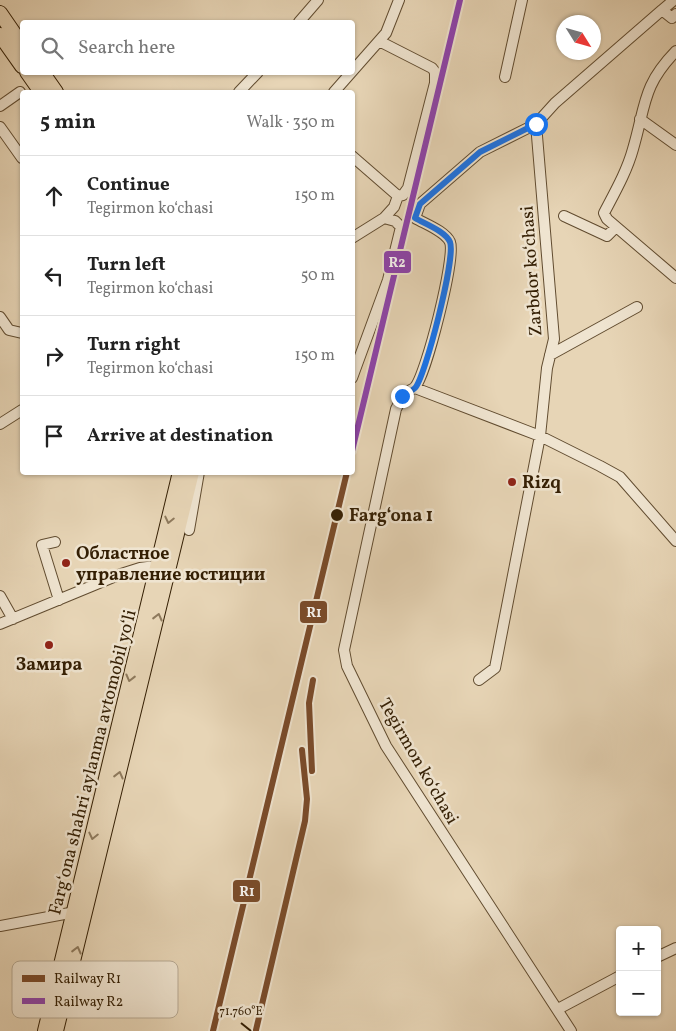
<!DOCTYPE html>
<html lang="en">
<head>
<meta charset="utf-8">
<style>
	:root { --surface:#fff; --page:#f6f6f6; --text:#222; --muted:#767676; --line:#e0e0e0 }
	body { margin:0; font-family:Vollkorn,serif; background:var(--page); color:var(--text) }
	.controls { position:absolute; right:15px; bottom:15px; display:grid; overflow:hidden; border-radius:5px; box-shadow:0 1px 4px #0004 }
	.controls button { width:45px; height:45px; display:grid; place-items:center; padding:0; border:0; border-bottom:1px solid var(--line); background:var(--surface); color:var(--text); font:25px sans-serif }
	.compass { position:absolute; left:556px; top:15px; width:45px; height:45px; border-radius:50%; background:var(--surface); box-shadow:0 1px 4px #0004; rotate:127deg }
	.stop { position:absolute; width:15px; height:15px; margin:-11px; border:4px solid #1a73e8; border-radius:50%; background:#fff }
	.stop.end { background:#1a73e8; border-color:#fff; box-shadow:0 1px 5px #0008 }
	.list { margin:0; padding:0; list-style:none }
	h2 { display:flex; justify-content:space-between; align-items:center; height:65px; margin:0; padding:0 20px; font-size:21px }
	h2 small { font-size:16px; font-weight:400; color:var(--muted) }
	.list li { display:grid; grid-template-columns:32px 1fr auto; gap:15px; align-items:center; box-sizing:border-box; height:80px; padding:0 20px; border-top:1px solid var(--line) }
	.list b { display:block; font-size:19px; white-space:nowrap }
	.list p { margin:0; font-size:16px; white-space:nowrap; color:var(--muted) }
	.list em { font-size:16px; font-style:normal; color:var(--muted) }
	.icon { flex:none; width:28px; height:28px; fill:none; stroke:currentColor; stroke-width:2; stroke-linecap:round; stroke-linejoin:round }
	.map { position:relative; flex:none; width:676px; height:1031px; overflow:hidden }
	.search { position:absolute; background:var(--surface); box-shadow:0 1px 4px #0004; left:20px; top:20px; width:335px; height:55px; display:flex; align-items:center; gap:12px; box-sizing:border-box; padding:0 18px; border-radius:5px; color:var(--muted); font-size:19px }
	.panel { position:absolute; background:var(--surface); box-shadow:0 1px 4px #0004; left:20px; top:90px; width:335px; height:385px; border-radius:5px }
	.map>svg:first-child { display:block }
	.lines { fill:none; stroke-linecap:round; stroke-linejoin:round }
	.minor-casing { stroke:#614c30; stroke-width:12 }
	.highway-casing { stroke:#341f04; stroke-width:16 }
	.minor { stroke:#efe4d0; stroke-width:10 }
	.highway { stroke:#e7d5b6; stroke-width:14 }
	.rail-1-casing { stroke:#efe4d0; stroke-width:10 }
	.rail-2-casing { stroke:#efe4d0; stroke-width:10 }
	.rail-1 { stroke:#7a4b2a; stroke-width:6 }
	.rail-2 { stroke:#8e44ad; stroke-width:6 }
	.oneway { stroke:#8e7a5d }
	.route { stroke:#1a73e8; stroke-width:6 }
	.ticks { fill:none; stroke:#341f04; stroke-width:2 }
	.poi-dot { fill:#8f2418; stroke:#efe4d0; stroke-width:2 }
	.stop-dot { fill:#341f04; stroke:#efe4d0; stroke-width:2 }
	.labels { text-anchor:middle; stroke-width:5; stroke-linejoin:round; paint-order:stroke }
	.street-label { font-size:18px; fill:#341f04; stroke:#efe4d0 }
	.poi-label { font-size:18px; font-weight:bold; fill:#341f04; stroke:#efe4d0; text-anchor:start }
	.stop-label { font-size:18px; font-weight:bold; fill:#341f04; stroke:#efe4d0; text-anchor:start }
	.key { fill:#efe4d0; stroke:#b7a993; stroke-width:1 }
	.key-label { font-size:14px; fill:#341f04 }
	.ticks-label { font-size:12px; text-anchor:middle; fill:#341f04; stroke:#efe4d0; stroke-width:5; stroke-linejoin:round; paint-order:stroke }
	.line-badge { stroke:#efe4d0; stroke-width:2 }
	.badge-label { font-size:14px; text-anchor:middle; font-weight:bold; fill:#fff }
</style>
</head>
<body>
<div class="map">
<svg width="676" height="1031" viewBox="0 0 676 1031">
	<rect width="100%" height="100%" fill="#e7d5b6"/>
	<filter id="stains"><feTurbulence type="fractalNoise" baseFrequency=".004" numOctaves="4"/><feColorMatrix values="0 0 0 0 .2 0 0 0 0 .09 0 0 0 0 .02 0 0 0 .5 -.17"/></filter>
	<radialGradient id="worn" r=".72"><stop offset=".6" stop-color="#630" stop-opacity="0"/><stop offset="1" stop-color="#630" stop-opacity=".3"/></radialGradient>
	<g class="lines">
		<defs>
			<path id="minor" d="M 662,10 L 674,0
				M 299,22 L 318,0
				M 379,41 L 432,68 L 435,72 L 435,83 L 408,188 L 403,195 L 398,196 L 394,207 L 384,218
				M 676,51 C 642,86 646,105 633,149 C 627,171 615,192 604,213 L 607,219 L 676,278
				M 505,77 L 522,0
				M 239,92 L 258,72
				M 334,92 L 386,33 L 399,0
				M 0,106 L 20,92
				M 640,119 L 676,145
				M 536,124 L 480,152 L 420,204 L 415,218 C 425,224 445,231 450,242 C 456,257 426,375 415,387 C 414,389 411,389 409,391 C 402,395 400,402 396,409 L 344,650 L 347,666 L 386,746 L 571,1031
				M 0,127 L 22,158
				M 352,156 L 398,196
				M 564,216 L 607,236 L 616,227
				M 352,238 L 384,218 L 395,221 L 401,227 L 388,280 L 352,378
				M 0,317 L 9,330 L 22,333
				M 550,355 L 637,307
				M 415,388 L 540,436 L 600,466 L 620,477 L 676,541
				M 0,424 L 22,410
				M 189,530 L 199,472
				M 55,542 L 42,545 L 59,600
				M 0,596 L 13,619
				M 0,624 L 121,574 L 140,568 L 163,565
				M 479,680 L 495,668 L 540,436 L 547,368 L 554,339 L 536,124 L 555,103 L 662,10 L 672,18 L 676,14
				M 0,926 L 75,912
				M 657,957 L 676,948
				M 558,1009 L 620,976"/>
			<path id="highway" d="M 0,13 L 22,45
				M 0,35 L 22,66
				M 27,72 L 41,92
				M 42,72 L 56,92
				M 45,1031 L 180,472
				M 56,1031 L 192,472"/>
		</defs>
		<!-- minor casing -->
		<use href="#minor" class="minor-casing"/>
		<!-- highway casing -->
		<use href="#highway" class="highway-casing"/>
		<!-- minor -->
		<use href="#minor" class="minor"/>
		<!-- highway -->
		<use href="#highway" class="highway"/>
		<defs>
			<path id="rail-1" d="M 312,771 L 309,703 L 313,680
				M 256,1030 L 305,821 L 307,799 L 302,750
				M 213,1031 L 347,472"/>
			<path id="rail-2" d="M 352,451 L 460,0"/>
		</defs>
		<!-- rail-1 casing -->
		<use href="#rail-1" class="rail-1-casing"/>
		<!-- rail-2 casing -->
		<use href="#rail-2" class="rail-2-casing"/>
		<!-- rail-1 -->
		<use href="#rail-1" class="rail-1"/>
		<!-- rail-2 -->
		<use href="#rail-2" class="rail-2"/>
	</g>
	<!-- one-way arrows -->
	<defs><path id="oneway-chevron" d="M-2-3.5L2.5 0L-2 3.5" fill="none" stroke-width="1.6" stroke-linecap="round" stroke-linejoin="round" transform="scale(1.25)"/></defs>
	<g class="oneway">
		<use href="#oneway-chevron" transform="translate(169 520) rotate(103)"/>
		<use href="#oneway-chevron" transform="translate(158 617) rotate(-76)"/>
		<use href="#oneway-chevron" transform="translate(130 678) rotate(104)"/>
		<use href="#oneway-chevron" transform="translate(119 775) rotate(-76)"/>
		<use href="#oneway-chevron" transform="translate(93 836) rotate(103)"/>
		<use href="#oneway-chevron" transform="translate(77 950) rotate(-76)"/>
	</g>
	<g class="lines">
		<!-- route -->
		<path class="route" d="M 402,396 C 406,393 412,391 415,388 C 425,378 456,257 450,242 C 445,231 425,224 415,218 L 420,204 L 480,152 L 536,124"/>
	</g>
	<!-- ticks -->
	<path class="ticks" d="M 241,1023 L 251,1031"/>
	<!-- markers -->
	<g class="poi-dot">
		<circle cx="512" cy="482" r="5"/>
		<circle cx="66" cy="563" r="5"/>
		<circle cx="49" cy="645" r="5"/>
	</g>
	<circle class="stop-dot" cx="337" cy="515" r="7"/>
	<g class="labels">
		<!-- street labels -->
		<g class="street-label">
			<text transform="translate(531 271) rotate(-94)" y="6">Zarbdor koʻchasi</text>
			<text transform="translate(419 761) rotate(60)" y="6">Tegirmon koʻchasi</text>
			<text transform="translate(92 762) rotate(-76)" y="6">Fargʻona shahri aylanma avtomobil yoʻli</text>
		</g>
		<!-- poi labels -->
		<g class="poi-label">
			<text x="522" y="488">Rizq</text>
			<text x="76" y="559">Областное<tspan x="76" dy="21">управление юстиции</tspan></text>
			<text x="49" y="670" text-anchor="middle">Замира</text>
		</g>
		<!-- stop labels -->
		<g class="stop-label">
			<text x="349" y="521">Farg‘ona 1</text>
		</g>
	</g>
	<!-- legend -->
	<rect x="12" y="961" width="166" height="57" rx="8" class="key"/>
	<rect x="22" y="975" width="23" height="7" fill="#7a4b2a"/>
	<rect x="22" y="998" width="23" height="6" fill="#8e44ad"/>
	<g class="key-label">
		<text x="54" y="983">Railway R1</text>
		<text x="54" y="1006">Railway R2</text>
	</g>
	<g class="ticks-label">
		<text x="241" y="1015">71.760°E</text>
	</g>
	<g class="line-badge">
		<rect x="383" y="250" width="29" height="24" rx="5" fill="#8e44ad"/>
		<rect x="299" y="600" width="29" height="24" rx="5" fill="#7a4b2a"/>
		<rect x="232" y="879" width="29" height="24" rx="5" fill="#7a4b2a"/>
	</g>
	<g class="badge-label">
		<text x="397" y="267">R2</text>
		<text x="314" y="617">R1</text>
		<text x="247" y="896">R1</text>
	</g>
	<rect width="100%" height="100%" filter="url(#stains)"/>
	<rect width="100%" height="100%" fill="url(#worn)"/>
</svg>
<div class="controls">
<button>+</button>
<button>−</button>
</div>
<svg class="compass" viewBox="-18 -18 36 36"><path d="M0-13l5 13h-10z" fill="#e53935"/><path d="M0 13l5-13h-10z" fill="#767676"/></svg>
<div class="stop" style="left:536px;top:124px"></div>
<div class="stop end" style="left:402px;top:396px"></div>
<div class="search"><svg class="icon" aria-label="search" viewBox="0 0 24 24"><circle cx="10" cy="10" r="6"/><path d="M15 15l6 6"/></svg>Search here</div>
<section class="panel">
<h2>5 min<small>Walk · 350 m</small></h2>
<ul class="list">
<li><svg class="icon" aria-label="ahead" viewBox="0 0 24 24"><path d="M12 20V5M6 11l6-6 6 6"/></svg><div><b>Continue</b><p>Tegirmon koʻchasi</p></div><em>150 m</em></li>
<li><svg class="icon" aria-label="left" viewBox="0 0 24 24"><path d="M17 20v-9H6M10 6l-5 5 5 5"/></svg><div><b>Turn left</b><p>Tegirmon koʻchasi</p></div><em>50 m</em></li>
<li><svg class="icon" aria-label="right" viewBox="0 0 24 24"><path d="M7 20v-9h11M14 6l5 5-5 5"/></svg><div><b>Turn right</b><p>Tegirmon koʻchasi</p></div><em>150 m</em></li>
<li><svg class="icon" aria-label="arrive" viewBox="0 0 24 24"><path d="M6 21V4h12l-3 4 3 4H6"/></svg><div><b>Arrive at destination</b></div></li>
</ul>
</section>
</div>
</body>
</html>
